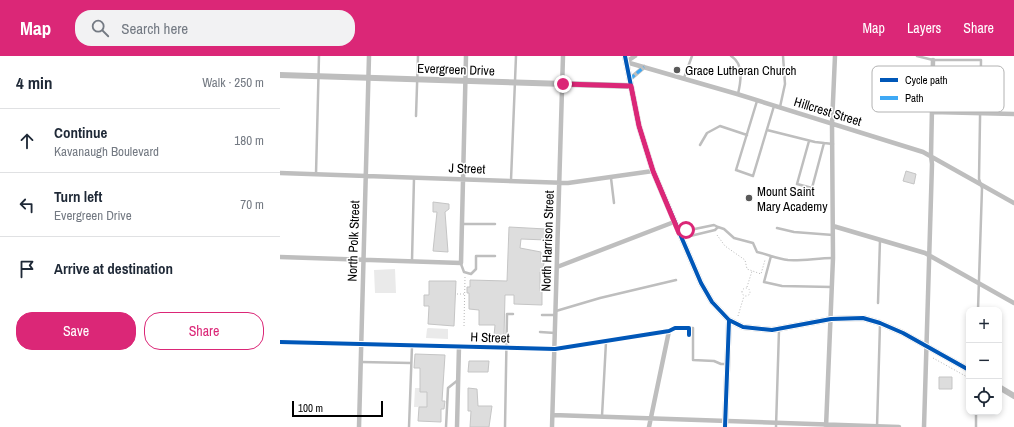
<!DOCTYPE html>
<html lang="en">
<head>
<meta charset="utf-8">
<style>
	:root { --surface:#fff; --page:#f2f2f3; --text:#1f2937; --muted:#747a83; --line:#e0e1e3; --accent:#db2777 }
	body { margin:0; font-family:"Archivo Narrow",sans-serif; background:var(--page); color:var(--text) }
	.controls { position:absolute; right:12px; bottom:12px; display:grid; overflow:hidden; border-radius:8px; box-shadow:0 2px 6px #0003 }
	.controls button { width:36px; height:36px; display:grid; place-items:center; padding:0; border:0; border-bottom:1px solid var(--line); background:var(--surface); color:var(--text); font:20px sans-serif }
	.scale { position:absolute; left:12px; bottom:10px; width:91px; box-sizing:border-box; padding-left:4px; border:2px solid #000; border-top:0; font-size:11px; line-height:14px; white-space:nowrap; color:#000; -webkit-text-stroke:3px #fff; paint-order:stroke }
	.stop { position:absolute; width:12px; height:12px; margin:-9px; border:3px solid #db2777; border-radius:50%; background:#fff }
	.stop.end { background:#db2777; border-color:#fff; box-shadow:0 1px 4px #0008 }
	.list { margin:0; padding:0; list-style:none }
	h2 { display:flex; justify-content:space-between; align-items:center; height:52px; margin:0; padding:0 16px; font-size:17px }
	h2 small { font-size:13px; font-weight:400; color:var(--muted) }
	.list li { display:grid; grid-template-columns:26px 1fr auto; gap:12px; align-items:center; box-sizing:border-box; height:64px; padding:0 16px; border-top:1px solid var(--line) }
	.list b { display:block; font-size:15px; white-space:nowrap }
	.list p { margin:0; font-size:13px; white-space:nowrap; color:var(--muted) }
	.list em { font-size:13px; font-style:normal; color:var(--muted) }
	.actions { display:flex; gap:8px; padding:12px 16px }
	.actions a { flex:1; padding:9px 0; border:1px solid var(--accent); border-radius:16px; text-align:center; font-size:14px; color:var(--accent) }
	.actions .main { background:var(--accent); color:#fff }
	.icon { flex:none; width:22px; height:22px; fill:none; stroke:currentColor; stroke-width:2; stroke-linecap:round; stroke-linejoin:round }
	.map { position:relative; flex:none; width:734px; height:371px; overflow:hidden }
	header { display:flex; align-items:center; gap:24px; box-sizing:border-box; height:56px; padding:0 20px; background:var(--accent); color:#fff }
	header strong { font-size:19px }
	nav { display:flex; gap:22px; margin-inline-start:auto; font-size:14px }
	.search { width:280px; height:36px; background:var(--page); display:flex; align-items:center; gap:10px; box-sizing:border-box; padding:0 14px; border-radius:16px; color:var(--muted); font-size:15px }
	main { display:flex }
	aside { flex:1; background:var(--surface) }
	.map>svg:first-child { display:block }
	.green { fill:#eaeaea }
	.building { fill:#ddd; stroke:#c5c5c5 }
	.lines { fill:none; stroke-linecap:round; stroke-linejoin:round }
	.path { stroke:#b8b8b8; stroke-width:1; stroke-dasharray:1 2; stroke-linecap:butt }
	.service { stroke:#bebebe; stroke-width:2.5 }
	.minor { stroke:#bebebe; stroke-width:4.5 }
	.tertiary { stroke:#bebebe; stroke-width:6 }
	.quiet { stroke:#3fa9f5; stroke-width:3; stroke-dasharray:6 3; stroke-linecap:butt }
	.cycleway-casing { stroke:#fff; stroke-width:6 }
	.cycleway { stroke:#0057b8; stroke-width:4 }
	.route { stroke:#db2777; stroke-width:5 }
	.poi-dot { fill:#595959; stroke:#fff; stroke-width:1.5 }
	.labels { text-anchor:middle; stroke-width:3; stroke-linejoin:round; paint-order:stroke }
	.street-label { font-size:13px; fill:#000; stroke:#fff }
	.poi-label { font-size:13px; fill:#000; stroke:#fff; text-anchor:start }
	.key { fill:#fff; stroke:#b2b2b2; stroke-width:1 }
	.key-label { font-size:11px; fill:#000 }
</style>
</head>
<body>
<header>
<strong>Map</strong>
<div class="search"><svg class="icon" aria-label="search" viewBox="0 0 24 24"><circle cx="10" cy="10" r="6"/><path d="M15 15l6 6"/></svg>Search here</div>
<nav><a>Map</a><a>Layers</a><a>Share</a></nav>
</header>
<main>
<aside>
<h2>4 min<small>Walk · 250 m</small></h2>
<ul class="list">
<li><svg class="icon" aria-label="ahead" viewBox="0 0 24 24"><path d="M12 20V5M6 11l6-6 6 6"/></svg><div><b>Continue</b><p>Kavanaugh Boulevard</p></div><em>180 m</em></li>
<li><svg class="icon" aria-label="left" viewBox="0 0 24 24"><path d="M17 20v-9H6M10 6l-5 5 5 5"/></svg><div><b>Turn left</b><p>Evergreen Drive</p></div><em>70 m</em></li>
<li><svg class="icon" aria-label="arrive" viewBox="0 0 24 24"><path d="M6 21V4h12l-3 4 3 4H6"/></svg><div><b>Arrive at destination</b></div></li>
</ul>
<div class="actions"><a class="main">Save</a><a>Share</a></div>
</aside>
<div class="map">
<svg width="734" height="371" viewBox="0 0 734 371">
	<rect width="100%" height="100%" fill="#fff"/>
	<!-- green -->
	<path class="green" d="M 115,213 L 116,237 L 95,237 L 94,214 Z
		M 148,272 L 168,273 L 168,283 L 146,282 L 147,273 Z
		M 135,332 L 140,332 L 140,336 L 146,336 L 148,334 L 147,351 L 134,351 Z"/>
	<!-- building -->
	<path class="building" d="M 626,115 L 636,118 L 634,128 L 623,125 Z
		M 153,146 L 169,148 L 169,153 L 165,156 L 168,196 L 153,195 L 157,156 L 153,156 Z
		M 229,171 L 266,173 L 266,184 L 241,183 L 240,192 L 261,196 L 261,206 L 264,206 L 263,216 L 260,216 L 260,235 L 262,235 L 262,249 L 234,248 L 234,239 L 225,239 L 224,280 L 214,280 L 215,269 L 199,269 L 199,254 L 189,253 L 189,237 L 187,237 L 187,231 L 190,231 L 190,224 L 227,225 Z
		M 149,225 L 176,225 L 174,270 L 148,268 L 149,250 L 144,250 L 144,239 L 149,239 Z
		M 135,298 L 165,299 L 162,345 L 165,345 L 164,353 L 161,353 L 161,366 L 138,365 L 139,351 L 147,351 L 147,336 L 140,336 L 140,312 L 134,312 Z
		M 189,305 L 209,305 L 208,316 L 188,316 Z
		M 659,321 L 672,321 L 672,333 L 659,333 Z
		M 188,332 L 197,333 L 198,350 L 212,350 L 209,371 L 190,371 L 191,355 L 188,355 Z"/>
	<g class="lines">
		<!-- path -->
		<path class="path" d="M 437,179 L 445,190 L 465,204 L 467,213 L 481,218 L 485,204
			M 467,231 L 472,215
			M462 236a4 4 0 1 1 8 0a4 4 0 1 1-8 0Z
			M 177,238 L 184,238
			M 458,260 L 464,240
			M 184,270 L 185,221
			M 653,302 L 689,322"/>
		<!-- service -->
		<path class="service" d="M 451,0 C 464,8 461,25 458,38
			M 637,0 L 653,4 L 701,4 L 699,123 L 702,132 L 698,254
			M 404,22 L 412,0
			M 477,45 L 456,114 L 473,120 L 494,50
			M 500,51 L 505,28 L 503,0
			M 136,60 L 138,0
			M 487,74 L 535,86 L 553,88
			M 529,85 L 517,128 L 532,132 L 544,87
			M 420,89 L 427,77 L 440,70 L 467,79
			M 36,118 L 39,0
			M 331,122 L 334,147
			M 231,124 L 236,0
			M 182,168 L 215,168
			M 438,171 L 444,173 L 454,182 L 473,187 L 477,196 C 487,198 497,203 508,204 C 523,205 537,202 553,202
			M 497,172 L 514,176 L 553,179
			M 400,176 L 434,169 L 438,171 L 435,174 L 402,182
			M 491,200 L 484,226 L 502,230 L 552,231
			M 132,205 L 134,122
			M 181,208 L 184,216 L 191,218 L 196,213 L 196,200 L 215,200
			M 598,247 L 600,184
			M 276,255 L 320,242 L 396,224
			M 262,259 L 275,259
			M 409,272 L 413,272 L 413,304 L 434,305 L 441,308 L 447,308
			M 260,276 L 275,277
			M 81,306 L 131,307
			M 322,360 L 326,286
			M 129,371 L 132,290
			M 166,371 L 168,332 L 178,324
			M 225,371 L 227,258 L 233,258
			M 496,371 L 499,274
			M 597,371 L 600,268
			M 696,371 L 696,356"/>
		<!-- minor -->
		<path class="minor" d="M 346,6 L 457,38 L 643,96 L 734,147
			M 346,6 L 355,0
			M 350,23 L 364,11
			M 652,56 L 734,58
			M 0,117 L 288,127 L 373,115
			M 553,170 L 645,197 L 734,247
			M 0,201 L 181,207 L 186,0
			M 277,211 L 394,166
			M 0,286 L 275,293 L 389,275 L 395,272 L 409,272 L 409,279
			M 273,359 L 619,371
			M 79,371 L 89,0
			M 177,371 L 179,290
			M 272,371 L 283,0
			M 369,371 L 389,275
			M 546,371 L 553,202 L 552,68 L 555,0
			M 644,371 L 652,108 L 651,100 L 653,4"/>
		<!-- tertiary -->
		<path class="tertiary" d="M 345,0 L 359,70 L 373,115 L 421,227 L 432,246 L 449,264 L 463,271 L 492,274 L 551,263 L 583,262 L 600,267 L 623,277 L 689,314
			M 0,19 L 351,30
			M 719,331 L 734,340
			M 445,371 L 449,264"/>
		<!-- quiet -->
		<path class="quiet" d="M 350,23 L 364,11"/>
		<defs>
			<path id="cycleway" d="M 345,0 L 359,70 L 373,115 L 421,227 L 432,246 L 449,264 L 463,271 L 492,274 L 551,263 L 583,262 L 600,267 L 623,277 L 689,314
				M 0,286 L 275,293 L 389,275 L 395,272 L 409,272 L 409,279
				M 445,371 L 449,264"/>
		</defs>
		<!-- cycleway casing -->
		<use href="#cycleway" class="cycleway-casing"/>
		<!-- cycleway -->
		<use href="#cycleway" class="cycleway"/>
	</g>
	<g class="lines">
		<!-- route -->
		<path class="route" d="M 283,28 L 351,30 L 359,70 L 373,115 L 399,177 L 406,174"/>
	</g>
	<!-- markers -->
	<g class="poi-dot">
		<circle cx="397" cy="14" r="4"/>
		<circle cx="469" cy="142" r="4"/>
	</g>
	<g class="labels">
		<!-- street labels -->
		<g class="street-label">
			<text transform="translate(176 13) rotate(2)" y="5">Evergreen Drive</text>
			<text transform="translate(548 55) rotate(17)" y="5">Hillcrest Street</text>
			<text transform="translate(187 112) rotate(2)" y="5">J Street</text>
			<text transform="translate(73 185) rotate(-88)" y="5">North Polk Street</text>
			<text transform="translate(267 185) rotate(-88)" y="5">North Harrison Street</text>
			<text transform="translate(210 281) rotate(2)" y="5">H Street</text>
		</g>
		<!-- poi labels -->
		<g class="poi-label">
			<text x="405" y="19">Grace Lutheran Church</text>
			<text x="477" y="140">Mount Saint<tspan x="477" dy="15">Mary Academy</tspan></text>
		</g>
	</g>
	<!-- legend -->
	<rect x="592" y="10" width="132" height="46" rx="6" class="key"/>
	<rect x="600" y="22" width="18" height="4" fill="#0057b8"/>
	<rect x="600" y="40" width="18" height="4" fill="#3fa9f5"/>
	<g class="key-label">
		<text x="625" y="28">Cycle path</text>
		<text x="625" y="46">Path</text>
	</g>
</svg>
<div class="controls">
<button>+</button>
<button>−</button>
<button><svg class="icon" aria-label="locate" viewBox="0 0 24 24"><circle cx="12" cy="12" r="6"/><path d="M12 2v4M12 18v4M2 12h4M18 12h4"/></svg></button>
</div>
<div class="scale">100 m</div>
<div class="stop" style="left:406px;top:174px"></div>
<div class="stop end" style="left:283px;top:28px"></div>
</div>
</main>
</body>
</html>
